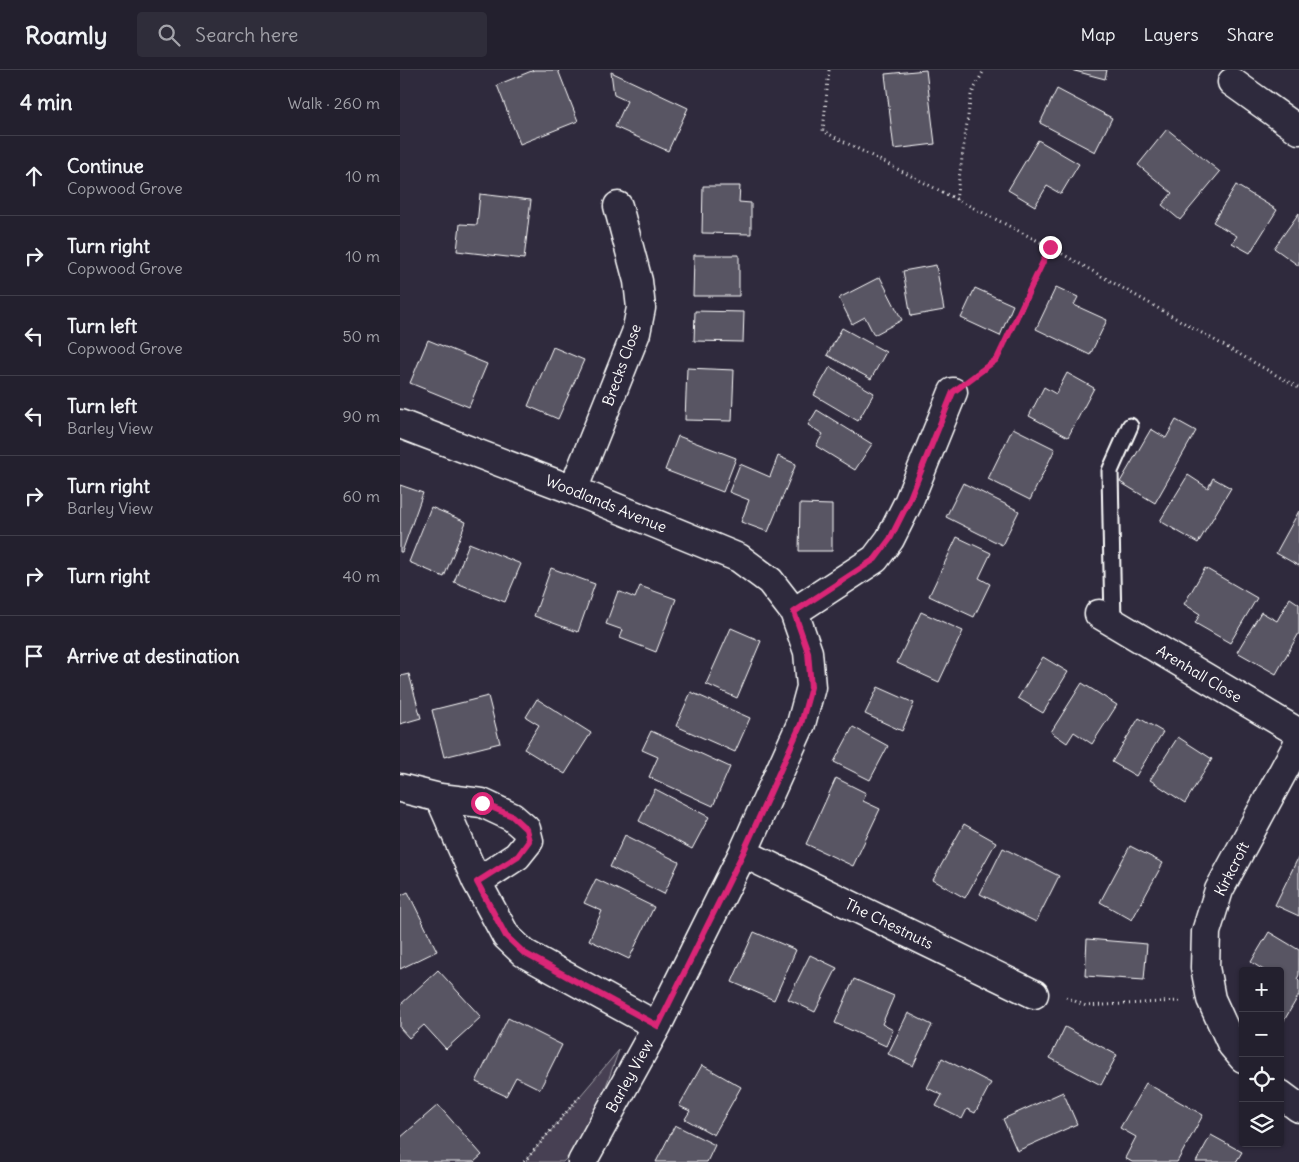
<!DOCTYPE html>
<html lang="en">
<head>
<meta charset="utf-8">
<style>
	:root { --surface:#23202e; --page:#2f2d3a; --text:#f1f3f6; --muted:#a3a3aa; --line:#403e4a }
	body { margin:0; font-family:Delius,sans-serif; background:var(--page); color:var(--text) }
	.controls { position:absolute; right:15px; bottom:15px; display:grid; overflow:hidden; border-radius:5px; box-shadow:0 1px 4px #0004 }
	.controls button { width:45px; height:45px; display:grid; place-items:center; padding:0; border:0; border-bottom:1px solid var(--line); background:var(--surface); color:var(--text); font:25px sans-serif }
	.stop { position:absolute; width:15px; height:15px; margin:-11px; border:4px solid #db2777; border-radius:50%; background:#fff }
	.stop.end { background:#db2777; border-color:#fff; box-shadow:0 1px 5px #0008 }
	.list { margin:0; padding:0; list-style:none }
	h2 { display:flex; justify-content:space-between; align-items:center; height:65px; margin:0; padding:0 20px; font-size:21px }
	h2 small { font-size:16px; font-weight:400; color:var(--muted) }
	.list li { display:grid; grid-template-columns:32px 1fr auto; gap:15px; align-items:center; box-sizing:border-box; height:80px; padding:0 20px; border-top:1px solid var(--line) }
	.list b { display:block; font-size:19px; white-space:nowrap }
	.list p { margin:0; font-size:16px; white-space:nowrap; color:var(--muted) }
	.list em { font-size:16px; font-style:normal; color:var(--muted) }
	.icon { flex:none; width:28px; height:28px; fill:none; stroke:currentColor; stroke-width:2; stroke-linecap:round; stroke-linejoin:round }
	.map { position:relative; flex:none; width:899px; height:1092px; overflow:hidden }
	header { display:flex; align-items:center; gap:30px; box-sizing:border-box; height:70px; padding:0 25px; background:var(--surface); border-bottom:1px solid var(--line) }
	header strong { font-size:24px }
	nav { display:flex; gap:28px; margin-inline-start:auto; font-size:18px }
	.search { width:350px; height:45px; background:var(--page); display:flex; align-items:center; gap:12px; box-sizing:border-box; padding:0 18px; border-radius:5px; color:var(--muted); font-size:19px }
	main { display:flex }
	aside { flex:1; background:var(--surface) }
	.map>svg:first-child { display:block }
	.green { fill:#464152; stroke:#a2a0a8 }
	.building { fill:#595564; stroke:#fff }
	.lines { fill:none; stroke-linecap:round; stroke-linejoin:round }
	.lane-casing { stroke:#fff; stroke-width:19 }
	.street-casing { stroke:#fff; stroke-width:31 }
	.path { stroke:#fff; stroke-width:3; stroke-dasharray:1 4; stroke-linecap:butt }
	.lane { stroke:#2f2a3d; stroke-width:15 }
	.street { stroke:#2f2a3d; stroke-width:28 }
	.route { stroke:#db2777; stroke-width:6 }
	.labels { text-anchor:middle; stroke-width:5; stroke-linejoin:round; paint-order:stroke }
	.street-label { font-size:15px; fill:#fff; stroke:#2f2a3d }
</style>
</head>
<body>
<header>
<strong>Roamly</strong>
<div class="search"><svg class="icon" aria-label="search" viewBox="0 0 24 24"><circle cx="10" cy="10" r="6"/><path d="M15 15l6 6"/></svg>Search here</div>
<nav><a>Map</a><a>Layers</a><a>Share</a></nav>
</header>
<main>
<aside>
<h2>4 min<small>Walk · 260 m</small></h2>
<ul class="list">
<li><svg class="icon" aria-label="ahead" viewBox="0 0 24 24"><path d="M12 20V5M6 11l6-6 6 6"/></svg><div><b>Continue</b><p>Copwood Grove</p></div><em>10 m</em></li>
<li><svg class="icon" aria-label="right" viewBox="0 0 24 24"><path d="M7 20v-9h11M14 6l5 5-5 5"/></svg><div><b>Turn right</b><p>Copwood Grove</p></div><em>10 m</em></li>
<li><svg class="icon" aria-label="left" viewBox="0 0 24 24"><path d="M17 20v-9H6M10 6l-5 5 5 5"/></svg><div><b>Turn left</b><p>Copwood Grove</p></div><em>50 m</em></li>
<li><svg class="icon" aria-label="left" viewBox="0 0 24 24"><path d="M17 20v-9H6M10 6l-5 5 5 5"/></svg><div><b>Turn left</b><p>Barley View</p></div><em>90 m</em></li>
<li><svg class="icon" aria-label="right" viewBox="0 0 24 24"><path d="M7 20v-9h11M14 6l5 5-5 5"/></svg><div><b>Turn right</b><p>Barley View</p></div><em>60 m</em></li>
<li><svg class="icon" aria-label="right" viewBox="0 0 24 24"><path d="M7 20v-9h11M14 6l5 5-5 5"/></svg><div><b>Turn right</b></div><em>40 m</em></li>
<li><svg class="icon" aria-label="arrive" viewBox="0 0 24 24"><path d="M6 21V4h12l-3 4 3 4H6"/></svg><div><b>Arrive at destination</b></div></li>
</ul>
</aside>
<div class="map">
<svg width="899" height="1092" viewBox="0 0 899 1092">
	<rect width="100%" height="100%" fill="#2f2a3d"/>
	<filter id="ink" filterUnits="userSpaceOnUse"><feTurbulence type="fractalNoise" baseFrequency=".02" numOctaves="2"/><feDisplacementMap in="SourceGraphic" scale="10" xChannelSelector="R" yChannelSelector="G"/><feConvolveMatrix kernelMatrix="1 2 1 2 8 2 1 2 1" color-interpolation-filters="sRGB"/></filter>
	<g filter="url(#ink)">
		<!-- green -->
		<path class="green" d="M 219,980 C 206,1016 191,1064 163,1092 L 128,1092 L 126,1090 Z"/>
		<!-- building -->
		<path class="building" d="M 134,0 L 158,0 L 178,51 L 120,74 L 97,15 Z
			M 526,0 L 535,74 L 494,79 L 485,4 Z
			M 671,0 L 707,0 L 705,9 Z
			M 211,2 L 288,38 L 268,81 L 215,57 L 227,31 L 214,25 Z
			M 657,19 L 712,48 L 695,82 L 640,53 Z
			M 767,59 L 820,102 L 780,150 L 762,135 L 772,123 L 738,95 Z
			M 638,70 L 679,94 L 661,124 L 647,116 L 635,136 L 608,120 Z
			M 836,115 L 877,140 L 850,183 L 832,173 L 837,166 L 813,152 Z
			M 303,116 L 340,116 L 339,132 L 351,133 L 351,164 L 302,163 Z
			M 80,124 L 131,130 L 124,189 L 57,181 L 60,154 L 77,155 Z
			M 899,143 L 899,196 L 874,178 Z
			M 294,185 L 339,185 L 339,226 L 293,226 Z
			M 536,195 L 544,240 L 511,246 L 503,201 Z
			M 480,207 L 502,250 L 474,265 L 465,247 L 452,254 L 439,228 Z
			M 656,217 L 678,227 L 674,235 L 707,250 L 690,285 L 636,259 Z
			M 575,218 L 613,235 L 600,266 L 561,248 Z
			M 295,241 L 344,242 L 343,272 L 294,271 Z
			M 442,258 L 486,282 L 471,309 L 427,285 Z
			M 28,270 L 87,294 L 69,337 L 10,313 Z
			M 153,277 L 184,290 L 158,349 L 128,336 Z
			M 430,297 L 474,323 L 458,351 L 414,325 Z
			M 287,298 L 334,300 L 332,351 L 285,350 Z
			M 667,303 L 694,318 L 668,367 L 629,346 L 644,317 L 656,324 Z
			M 417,340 L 472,374 L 455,400 L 416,376 L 423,364 L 408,355 Z
			M 776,350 L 796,361 L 755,433 L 720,412 L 751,359 L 766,368 Z
			M 613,358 L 655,379 L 630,430 L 588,409 Z
			M 278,366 L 336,388 L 323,422 L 265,400 Z
			M 378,386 L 396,394 L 368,462 L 341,452 L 349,430 L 329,422 L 340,394 L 370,407 Z
			M 788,405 L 808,418 L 813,408 L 831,418 L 798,473 L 760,451 Z
			M 563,413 L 619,441 L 602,475 L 546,447 Z
			M 0,415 L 23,423 L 2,482 L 0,482 Z
			M 400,434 L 432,435 L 432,481 L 399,481 Z
			M 31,437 L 66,452 L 44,507 L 9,492 Z
			M 899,441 L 899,496 L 876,483 Z
			M 557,467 L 591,483 L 579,508 L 590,514 L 574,547 L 529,526 Z
			M 69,473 L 121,494 L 105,532 L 54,512 Z
			M 151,498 L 195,514 L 178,562 L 134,546 Z
			M 805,498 L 857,528 L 830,573 L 795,553 L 800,544 L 784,534 Z
			M 240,516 L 276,529 L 256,582 L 220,568 L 223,560 L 206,554 L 218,521 L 235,528 Z
			M 890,528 L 899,534 L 899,563 L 876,604 L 837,582 L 861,542 L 877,551 Z
			M 521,542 L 563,561 L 539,612 L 497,593 Z
			M 331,558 L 361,571 L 337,628 L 306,614 Z
			M 643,587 L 668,602 L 643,643 L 618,628 Z
			M 9,604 L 21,648 L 0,654 L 0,606 Z
			M 682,613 L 717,635 L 692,674 L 674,662 L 667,673 L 651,662 Z
			M 478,617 L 514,633 L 502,661 L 465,644 Z
			M 291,622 L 350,648 L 335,682 L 276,656 Z
			M 88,626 L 100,673 L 44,687 L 32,640 Z
			M 137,629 L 191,663 L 165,704 L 124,679 L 139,655 L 126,647 Z
			M 739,648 L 763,662 L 736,706 L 712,692 Z
			M 453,657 L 488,676 L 470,710 L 434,692 Z
			M 251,661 L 330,697 L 313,736 L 249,707 L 258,687 L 242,680 Z
			M 778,667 L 812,689 L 785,733 L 750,710 Z
			M 436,708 L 466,723 L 463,731 L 480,739 L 453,796 L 406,774 Z
			M 255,719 L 309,747 L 292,779 L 239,751 Z
			M 564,754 L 596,772 L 565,828 L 533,810 Z
			M 225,765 L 279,792 L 264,824 L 210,797 Z
			M 730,776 L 763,793 L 732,850 L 700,832 Z
			M 603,778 L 659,806 L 636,852 L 580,824 Z
			M 899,786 L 899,846 L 875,835 Z
			M 196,809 L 254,837 L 229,889 L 189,870 L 202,841 L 184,833 Z
			M 8,822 L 37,881 L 0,899 L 0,826 Z
			M 354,862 L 396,880 L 374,930 L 332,912 Z
			M 869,862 L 899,880 L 899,905 L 897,909 L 899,911 L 899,925 L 882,954 L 880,953 L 880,901 L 865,901 L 851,892 Z
			M 687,869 L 747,874 L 744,910 L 685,906 Z
			M 410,885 L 437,898 L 415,942 L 388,929 Z
			M 38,900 L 81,947 L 46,979 L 24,955 L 9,968 L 0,958 L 0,935 Z
			M 454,909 L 494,926 L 482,954 L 493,960 L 486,976 L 435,953 Z
			M 508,943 L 532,955 L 513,996 L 488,984 Z
			M 108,948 L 162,975 L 140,1019 L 116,1007 L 106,1026 L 76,1012 Z
			M 665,957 L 717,985 L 701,1015 L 650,988 Z
			M 542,988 L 591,1013 L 575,1043 L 567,1039 L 562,1049 L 536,1036 L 542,1025 L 527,1018 Z
			M 302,995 L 341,1017 L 314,1065 L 285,1049 L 290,1041 L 279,1036 Z
			M 746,1013 L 803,1045 L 777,1092 L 732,1092 L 725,1088 L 736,1067 L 720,1058 Z
			M 663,1022 L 677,1054 L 617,1081 L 603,1049 Z
			M 38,1035 L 82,1085 L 74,1092 L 0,1092 L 0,1068 Z
			M 275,1055 L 315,1075 L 307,1092 L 256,1092 Z
			M 811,1065 L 842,1082 L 836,1092 L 796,1092 Z"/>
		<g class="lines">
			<defs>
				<path id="lane" d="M 713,553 L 710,401 L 730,356"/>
				<path id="street" d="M 832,12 L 899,60
					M 0,354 L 173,420 L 339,488 L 370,511 L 394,542 L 408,582 L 411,617 L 401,654 L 343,783 L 257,956 L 182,1092
					M 173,420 L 236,263 L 241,238 L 238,211 L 218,136
					M 394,542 L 475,489 L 490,469 L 508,433 L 553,322
					M 699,544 L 899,663
					M 0,718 L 40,728 L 82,733 L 112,747 L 126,759 L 129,771 L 117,786 L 77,812
					M 40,728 L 77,812 L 106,866 L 124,883 L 257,956
					M 343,783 L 634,924
					M 843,988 L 832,975 L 811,929 L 805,897 L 806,862 L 819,820 L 899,672
					M 880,1024 L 899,1038"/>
			</defs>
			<!-- lane casing -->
			<use href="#lane" class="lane-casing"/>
			<!-- street casing -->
			<use href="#street" class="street-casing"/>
			<!-- path -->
			<path class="path" d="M 429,0 L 423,61 L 650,177 L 899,318
				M 556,130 L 571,25 L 584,0
				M 576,304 L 597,289 L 650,177
				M 666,927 L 686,936 L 780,931
				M 124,1092 L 181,1025"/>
			<!-- lane -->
			<use href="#lane" class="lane"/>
			<!-- street -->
			<use href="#street" class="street"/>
		</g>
	</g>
	<g class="lines" filter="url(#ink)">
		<!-- route -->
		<path class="route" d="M 82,733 L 112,746 L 126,759 L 129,771 L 118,786 L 77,812 L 106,866 L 124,883 L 258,956 L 343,783 L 401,654 L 411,617 L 408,582 L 394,542 L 475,489 L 490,469 L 508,433 L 553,322 L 597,289 L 650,177"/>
	</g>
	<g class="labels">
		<!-- street labels -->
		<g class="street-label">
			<text transform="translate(222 295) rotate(-70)" y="5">Brecks Close</text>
			<text transform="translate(206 434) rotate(22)" y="5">Woodlands Avenue</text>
			<text transform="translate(799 604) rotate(31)" y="5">Arenhall Close</text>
			<text transform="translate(832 799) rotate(-63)" y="5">Kirkcroft</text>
			<text transform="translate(489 854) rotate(26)" y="5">The Chestnuts</text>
			<text transform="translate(230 1006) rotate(-61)" y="5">Barley View</text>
		</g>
	</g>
</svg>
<div class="controls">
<button>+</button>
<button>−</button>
<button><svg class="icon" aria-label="locate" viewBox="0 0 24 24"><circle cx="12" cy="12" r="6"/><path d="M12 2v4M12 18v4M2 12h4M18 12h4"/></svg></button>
<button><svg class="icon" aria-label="layers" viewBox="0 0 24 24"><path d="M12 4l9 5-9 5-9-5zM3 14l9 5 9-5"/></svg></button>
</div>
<div class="stop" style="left:82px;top:733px"></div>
<div class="stop end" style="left:650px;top:177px"></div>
</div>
</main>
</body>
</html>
